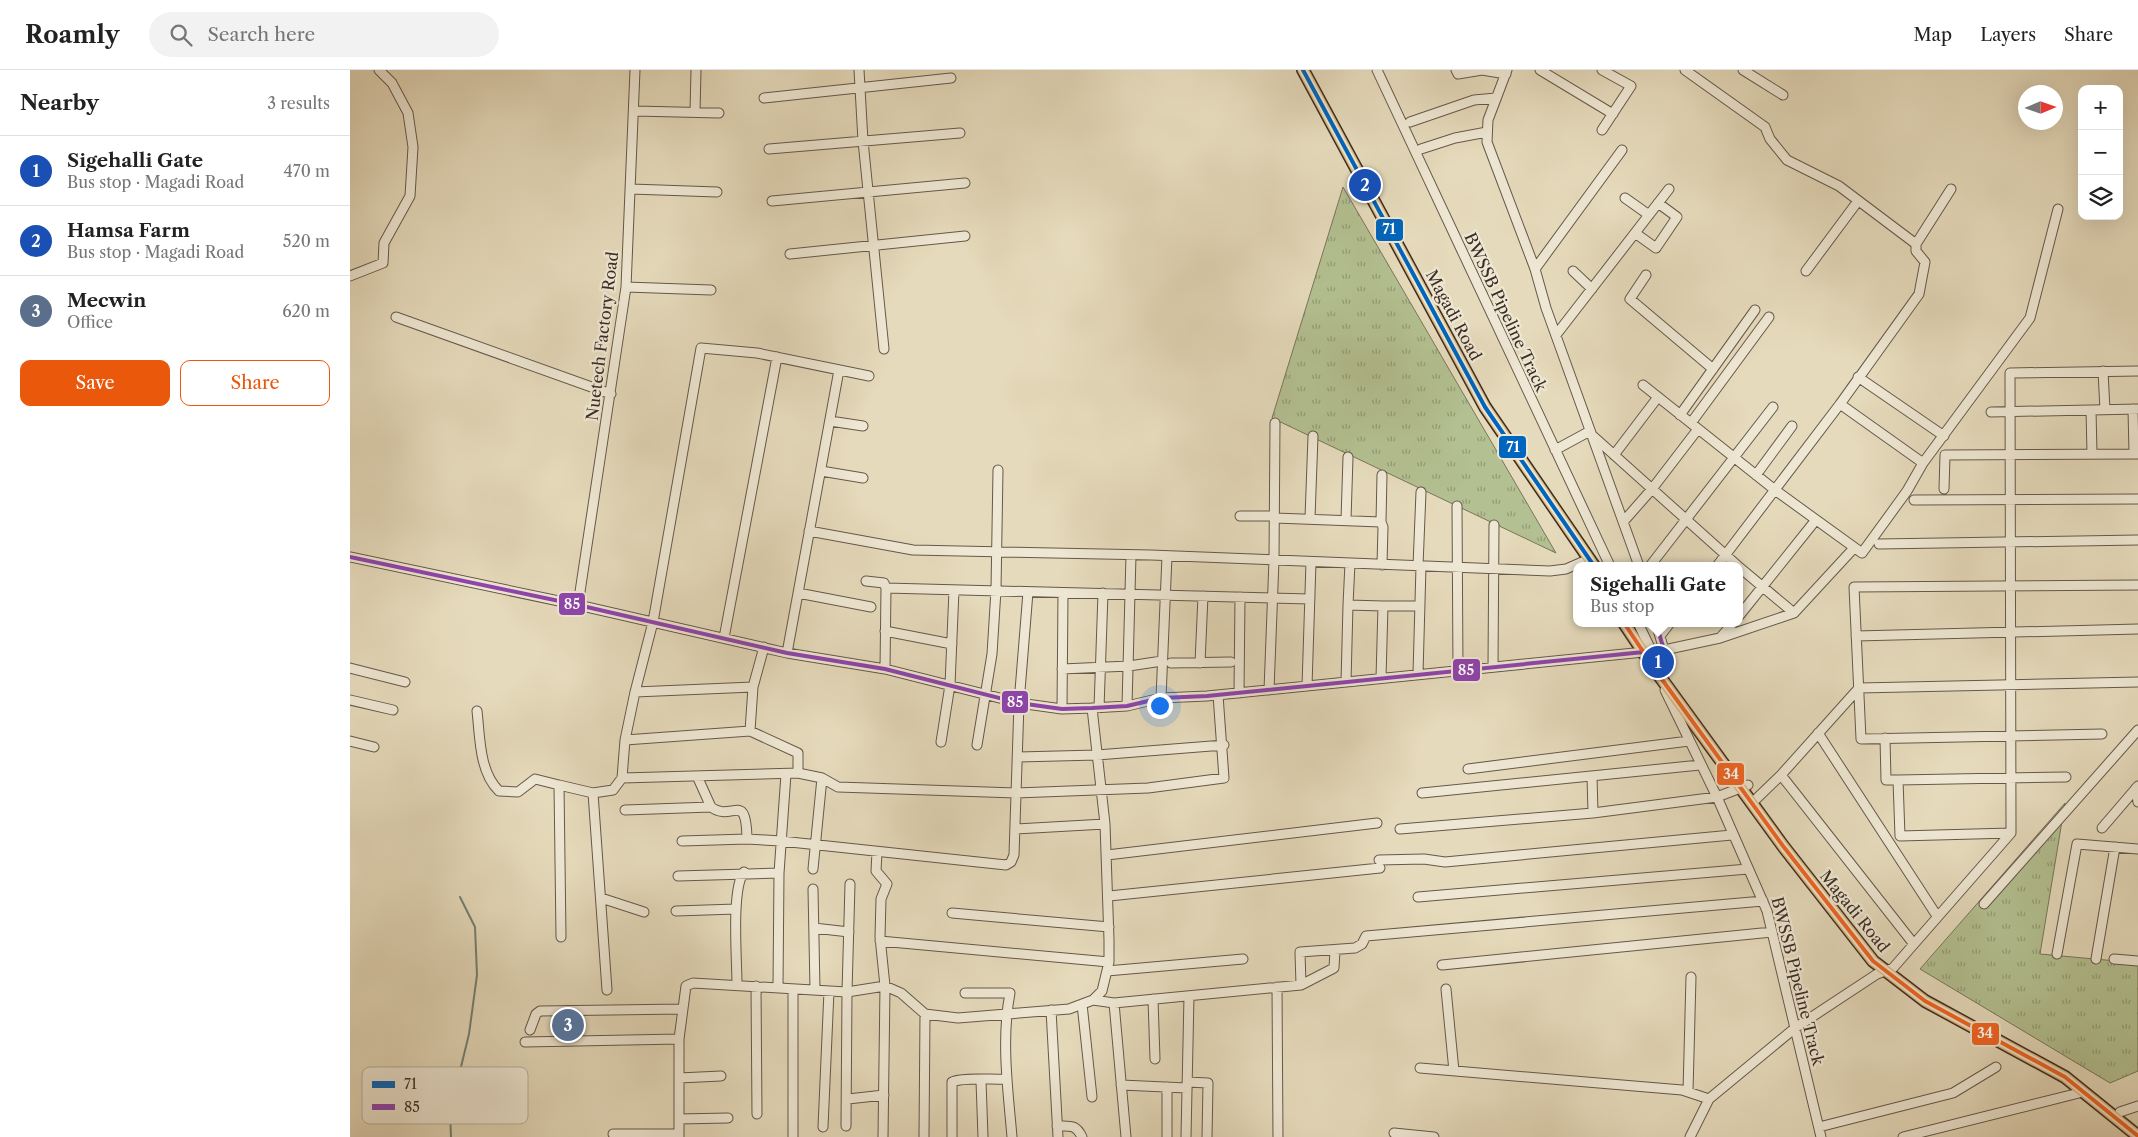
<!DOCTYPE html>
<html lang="en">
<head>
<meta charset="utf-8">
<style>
	:root { --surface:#fff; --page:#f2f2f2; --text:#222; --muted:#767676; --line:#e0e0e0; --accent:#ea580c }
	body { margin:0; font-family:"Libre Caslon Text",serif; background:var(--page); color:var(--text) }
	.controls { position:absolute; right:15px; top:15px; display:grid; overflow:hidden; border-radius:10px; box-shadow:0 5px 20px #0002 }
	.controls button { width:45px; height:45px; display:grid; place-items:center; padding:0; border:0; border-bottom:1px solid var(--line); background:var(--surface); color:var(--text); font:25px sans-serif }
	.compass { position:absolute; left:1668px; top:15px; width:45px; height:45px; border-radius:50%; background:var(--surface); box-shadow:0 5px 20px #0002; rotate:88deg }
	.you { position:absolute; left:809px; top:635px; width:18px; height:18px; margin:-12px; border:4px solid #fff; border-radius:50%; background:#1a73e8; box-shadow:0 0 0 8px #1a73e833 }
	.badge { display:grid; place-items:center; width:32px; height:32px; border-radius:50%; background:var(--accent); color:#fff; font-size:16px; font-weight:700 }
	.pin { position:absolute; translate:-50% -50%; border:2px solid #fff; box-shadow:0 1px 5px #0006 }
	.popup { position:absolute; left:1223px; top:492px; width:170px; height:65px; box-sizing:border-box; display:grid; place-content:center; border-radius:10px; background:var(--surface); filter:drop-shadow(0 1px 4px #0005); font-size:16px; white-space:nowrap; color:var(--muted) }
	.popup b { font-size:19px; color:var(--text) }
	.popup::after { content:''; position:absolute; left:50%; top:100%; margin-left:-10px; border:10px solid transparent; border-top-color:var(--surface) }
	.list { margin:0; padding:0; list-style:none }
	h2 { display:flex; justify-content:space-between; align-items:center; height:65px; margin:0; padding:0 20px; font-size:21px }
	h2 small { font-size:16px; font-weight:400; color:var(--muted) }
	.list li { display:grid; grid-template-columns:32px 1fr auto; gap:15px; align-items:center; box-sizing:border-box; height:70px; padding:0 20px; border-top:1px solid var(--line) }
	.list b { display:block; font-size:19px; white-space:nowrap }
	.list p { margin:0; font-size:16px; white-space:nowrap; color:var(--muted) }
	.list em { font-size:16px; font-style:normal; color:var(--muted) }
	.actions { display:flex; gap:10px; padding:15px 20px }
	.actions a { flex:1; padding:11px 0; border:1px solid var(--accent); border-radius:10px; text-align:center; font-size:18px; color:var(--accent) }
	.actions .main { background:var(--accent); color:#fff }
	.icon { flex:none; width:28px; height:28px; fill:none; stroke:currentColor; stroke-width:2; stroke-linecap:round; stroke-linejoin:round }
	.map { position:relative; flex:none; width:1788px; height:1067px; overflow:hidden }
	header { display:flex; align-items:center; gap:30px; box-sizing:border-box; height:70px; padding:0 25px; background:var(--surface); border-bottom:1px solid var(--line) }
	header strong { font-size:24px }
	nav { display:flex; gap:28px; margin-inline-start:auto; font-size:18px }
	.search { width:350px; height:45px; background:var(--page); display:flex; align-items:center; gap:12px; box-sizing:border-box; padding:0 18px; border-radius:28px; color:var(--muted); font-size:19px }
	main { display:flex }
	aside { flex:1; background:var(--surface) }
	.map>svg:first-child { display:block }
	.grass { fill:url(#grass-tufts); stroke:#78765c }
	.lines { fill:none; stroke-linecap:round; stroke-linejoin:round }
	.stream { stroke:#728276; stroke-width:2 }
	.minor-casing { stroke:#66584b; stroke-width:11 }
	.major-casing { stroke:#3c2d26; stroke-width:14 }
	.minor { stroke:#eee7d3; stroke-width:9 }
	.major { stroke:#e2bd7e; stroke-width:11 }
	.bus-1-casing { stroke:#eee7d3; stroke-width:8 }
	.bus-2-casing { stroke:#eee7d3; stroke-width:8 }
	.bus-3-casing { stroke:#eee7d3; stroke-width:8 }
	.bus-1 { stroke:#0065bd; stroke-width:4 }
	.bus-2 { stroke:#8e44ad; stroke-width:4 }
	.bus-3 { stroke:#f26522; stroke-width:4 }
	.labels { text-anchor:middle; stroke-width:4.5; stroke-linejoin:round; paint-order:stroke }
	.street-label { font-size:16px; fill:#3c2d26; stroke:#eee7d3 }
	.key { fill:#eee7d3; stroke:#b9af9f; stroke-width:1 }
	.key-label { font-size:14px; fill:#3c2d26 }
	.line-badge { stroke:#eee7d3; stroke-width:2 }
	.badge-label { font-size:14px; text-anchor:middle; font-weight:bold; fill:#fff }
</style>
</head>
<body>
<header>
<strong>Roamly</strong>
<div class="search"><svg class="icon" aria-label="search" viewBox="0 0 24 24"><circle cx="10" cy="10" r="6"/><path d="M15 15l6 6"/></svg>Search here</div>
<nav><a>Map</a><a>Layers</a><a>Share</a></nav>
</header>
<main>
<aside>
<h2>Nearby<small>3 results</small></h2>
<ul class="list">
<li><span class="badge" style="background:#1a4fb4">1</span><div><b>Sigehalli Gate</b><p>Bus stop · Magadi Road</p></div><em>470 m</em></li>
<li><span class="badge" style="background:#1a4fb4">2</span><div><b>Hamsa Farm</b><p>Bus stop · Magadi Road</p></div><em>520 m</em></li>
<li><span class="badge" style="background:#5c6f8a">3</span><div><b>Mecwin</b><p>Office</p></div><em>620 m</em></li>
</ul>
<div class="actions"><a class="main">Save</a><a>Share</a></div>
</aside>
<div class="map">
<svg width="1788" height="1067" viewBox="0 0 1788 1067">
	<defs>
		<pattern id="grass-tufts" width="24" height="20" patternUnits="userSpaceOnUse" patternTransform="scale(1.25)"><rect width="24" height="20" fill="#b3c091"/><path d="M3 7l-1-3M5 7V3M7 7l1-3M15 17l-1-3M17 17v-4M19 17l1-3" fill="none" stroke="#939c76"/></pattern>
	</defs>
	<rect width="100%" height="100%" fill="#e5dabb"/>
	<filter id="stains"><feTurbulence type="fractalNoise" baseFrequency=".004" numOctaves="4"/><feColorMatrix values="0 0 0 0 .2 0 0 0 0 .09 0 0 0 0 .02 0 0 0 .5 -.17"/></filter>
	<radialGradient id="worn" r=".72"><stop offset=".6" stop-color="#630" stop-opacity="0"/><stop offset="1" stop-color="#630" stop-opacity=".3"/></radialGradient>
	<!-- grass -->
	<path class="grass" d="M 993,117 L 1206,483 L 922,348 Z
		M 1715,733 L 1690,884 L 1788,893 L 1788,1001 L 1760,1013 L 1570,899 Z"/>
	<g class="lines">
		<!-- stream -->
		<path class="stream" d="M 101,1067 L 100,1042 L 119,964 L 127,905 L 125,857 L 110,827"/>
		<defs>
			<path id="minor" d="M 509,0 L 513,71 L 534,279
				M 1027,0 L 1260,496
				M 1106,0 L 1108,4 L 1132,0 L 1156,4
				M 1157,0 L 1138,50 L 1137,72 L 1185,199 L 1196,238 L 1289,496
				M 1190,0 L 1263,44
				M 1335,0 L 1415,57 L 1420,69 L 1437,90 L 1489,116 L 1566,174
				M 1393,0 L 1433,25
				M 414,28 L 601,8
				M 285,41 L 369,43
				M 345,42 L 346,0
				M 1060,52 L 1124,30 L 1146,28
				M 1252,60 L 1281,16 L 1252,0
				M 419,79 L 610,63
				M 1071,79 L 1105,68 L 1137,62
				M 281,119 L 367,122
				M 1275,128 L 1299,145
				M 422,131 L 615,113
				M 1285,163 L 1306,178 L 1327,147 L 1308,133
				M 440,184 L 615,166
				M 1185,199 L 1272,80
				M 1223,201 L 1242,219
				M 1456,201 L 1508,131
				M 1296,205 L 1280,229 L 1363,299
				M 0,206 L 33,193 L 34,173 L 60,126 L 63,77 L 58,43 L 42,13 L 29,0
				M 276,217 L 361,220
				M 46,247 L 261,324
				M 1206,265 L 1319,119
				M 1753,301 L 1755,340
				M 1508,307 L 1594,366
				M 1293,315 L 1425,420 L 1512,483 L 1557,421 L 1573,393 L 1680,248 L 1708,139
				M 1490,334 L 1573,393
				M 1783,339 L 1784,384
				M 1741,340 L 1742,384
				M 1641,342 L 1788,339
				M 1330,345 L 1405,240
				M 480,351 L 513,356
				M 1341,353 L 1419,247
				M 1243,366 L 1388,496
				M 1205,380 L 1240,361
				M 1264,385 L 1308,327
				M 471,401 L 513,408
				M 1406,405 L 1442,356
				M 1594,419 L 1595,385 L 1788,384
				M 1564,430 L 1788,429
				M 1107,436 L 1108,600
				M 890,446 L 925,446
				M 925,448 L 1031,452 L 1033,457 L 1032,495
				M 960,448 L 963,366
				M 996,450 L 998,387
				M 1031,452 L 1032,405
				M 1273,452 L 1302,419 L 1348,359
				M 459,461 L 563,480 L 801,485 L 1200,501 L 1216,499 L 1232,492
				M 1529,474 L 1788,470
				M 0,487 L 228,535 L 437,583 L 535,599 L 669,633 L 712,639 L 742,638 L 777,636 L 811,628 L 857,626 L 1314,580 L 1306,553
				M 1068,496 L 1071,422
				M 1300,496 L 1423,337
				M 1367,496 L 1490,334 L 1569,224 L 1575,192 L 1566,181 L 1566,174 L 1601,119
				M 1389,497 L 1444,543
				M 516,511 L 534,513 L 536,518 L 535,599
				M 536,518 L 960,529
				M 448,523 L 521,537
				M 228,535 L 276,217 L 285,0
				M 998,535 L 1000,493
				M 1033,536 L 1070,536
				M 1389,546 L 1465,451
				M 1288,553 L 1302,582
				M 535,561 L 602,574
				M 1310,566 L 1320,553
				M 1506,566 L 1788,559
				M 374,568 L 427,287
				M 1370,568 L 1383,553
				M 1314,580 L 1370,568 L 1444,543 L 1504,478
				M 437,583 L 489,300
				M 821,593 L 881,592
				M 850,593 L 853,526
				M 1143,597 L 1144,455
				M 0,598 L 55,612
				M 712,599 L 779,596 L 812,591
				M 1068,604 L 1071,496
				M 996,612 L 998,535 L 1033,536 L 1031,608
				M 957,616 L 961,492
				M 919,620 L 924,490 L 925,353
				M 1315,620 L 1367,727 L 1417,841 L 1471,1067
				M 285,622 L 403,617
				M 889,623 L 890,527
				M 811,628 L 817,486
				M 0,630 L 43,640
				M 777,636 L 781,485
				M 749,638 L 753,523
				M 712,639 L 713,523
				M 127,641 C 130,666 129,702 149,721 L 168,722 L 185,709 L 209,715
				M 400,661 L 448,683 L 448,703 L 472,708 L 488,717 L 666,723 L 798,718 L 874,708 L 868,625
				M 1468,663 L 1587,846
				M 1752,664 L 1511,669 L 1504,517 L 1788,515
				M 1535,668 L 1536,710 L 1548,710 L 1550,766 L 1661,763
				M 275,670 L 400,661 L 403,617 L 414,577
				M 0,671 L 24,677
				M 591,672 L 600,615 L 604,520
				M 627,675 L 642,584 L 646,520 L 648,400
				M 668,687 L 747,685 L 874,675
				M 1118,699 L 1339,671
				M 1431,705 L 1563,873
				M 347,706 L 361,737 C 382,753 396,719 397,769
				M 1242,706 L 1243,743
				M 272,708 L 448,703
				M 1548,710 L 1716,707
				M 1786,718 L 1788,732
				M 1072,723 L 1350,695
				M 1402,733 L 1431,705 L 1509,618 L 1788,612
				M 275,740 L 361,737
				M 1752,758 L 1788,716
				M 665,759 L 755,754
				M 1050,759 L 1243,743 L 1367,727 L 1398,715
				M 332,771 L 397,769 L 431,771 L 656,795 L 661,792 L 664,785 L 669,633 L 678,522
				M 527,782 L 526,801 L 537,814 L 531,829 L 530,867 L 535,916 L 533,1067
				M 757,785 L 1027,753
				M 1029,790 L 1074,789 L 1095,792 L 1382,765
				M 463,799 L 472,708
				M 429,803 L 436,704
				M 328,806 L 429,803 L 428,916
				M 463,819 L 465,920
				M 759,826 L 1030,798
				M 1068,827 L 1398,799
				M 251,828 L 294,842
				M 1634,834 L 1788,660
				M 326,841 L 386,839
				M 602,843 L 759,857
				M 464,858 L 499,862
				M 211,867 L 209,715 L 243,723
				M 530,871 L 759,892
				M 1707,884 L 1727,774 L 1788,779
				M 1746,889 L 1765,777
				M 1764,889 L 1788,891
				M 1092,895 L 1422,862
				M 757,901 L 893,889
				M 387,914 C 387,891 381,818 394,802
				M 951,915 L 950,882 L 1005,878 L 1012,874 L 1016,866 L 1413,831
				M 406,916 L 407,1044
				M 927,917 L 928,1067
				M 1096,919 L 1104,1001
				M 257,920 L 243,723 L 263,720 L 272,708 L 275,670 L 285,622 L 303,552 L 351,278 L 407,283 L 519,306
				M 615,923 L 660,923 C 651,970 658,1020 662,1067
				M 803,929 L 805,989
				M 743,930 L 764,933 L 951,915 L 984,898 L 985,880
				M 764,933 L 776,1067
				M 732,934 L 742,1027
				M 701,940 L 708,1067
				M 180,960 L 186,944 L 190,941 L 332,939
				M 175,972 L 329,969
				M 1070,998 L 1332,1020 L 1359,1029
				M 329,1008 L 371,1006
				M 631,1011 L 633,1067
				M 837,1012 L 858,1013 L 857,1067
				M 771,1015 L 837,1018
				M 817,1017 L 817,1067
				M 1338,1022 L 1341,907
				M 498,1029 L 534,1025
				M 1770,1042 L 1788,1036
				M 329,1049 L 378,1048
				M 496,1056 L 497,922 L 500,814
				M 707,1056 C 720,1056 726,1054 732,1067
				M 473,1057 L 479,921
				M 1469,1057 L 1603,1023 L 1646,997
				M 1044,1063 L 1084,1067
				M 263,1064 L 329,1064
				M 329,1067 L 329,969 L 336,916 L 343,913 L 497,922 L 535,916 L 551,923 L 575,944 L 608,948 L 719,939 L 743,930 L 752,921 L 759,892 L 759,870 L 755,754 L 742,638
				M 443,1067 L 443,919
				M 574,1067 L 575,944
				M 602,1067 L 602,1012 C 613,1007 643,1010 657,1009
				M 836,1067 L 839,926
				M 1340,1067 L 1359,1029 L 1445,958 L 1527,904 L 1543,898 L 1661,763 L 1660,303 L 1788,301
				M 1553,1067 L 1733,1022"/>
			<path id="major" d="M 953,0 L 1135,337 L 1244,496
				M 1274,553 L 1308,604 L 1433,776 L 1523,891 L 1575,931 L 1715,1007 L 1788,1066"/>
		</defs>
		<!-- minor casing -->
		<use href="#minor" class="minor-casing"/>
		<!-- major casing -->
		<use href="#major" class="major-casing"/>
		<!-- minor -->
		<use href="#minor" class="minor"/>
		<!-- major -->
		<use href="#major" class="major"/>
		<defs>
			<path id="bus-1" d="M 953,0 L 1135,337 L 1244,496"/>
			<path id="bus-2" d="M 0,487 L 228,535 L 437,583 L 535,599 L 669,633 L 712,639 L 742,638 L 777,636 L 811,628 L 857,626 L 1314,580 L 1306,553"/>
			<path id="bus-3" d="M 1274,553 L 1308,604 L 1433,776 L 1523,891 L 1575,931 L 1715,1007 L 1788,1066"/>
		</defs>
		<!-- bus-1 casing -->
		<use href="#bus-1" class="bus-1-casing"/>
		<!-- bus-2 casing -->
		<use href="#bus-2" class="bus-2-casing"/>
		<!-- bus-3 casing -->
		<use href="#bus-3" class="bus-3-casing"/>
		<!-- bus-1 -->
		<use href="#bus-1" class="bus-1"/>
		<!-- bus-2 -->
		<use href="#bus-2" class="bus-2"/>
		<!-- bus-3 -->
		<use href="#bus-3" class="bus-3"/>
	</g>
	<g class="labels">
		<!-- street labels -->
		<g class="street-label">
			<text transform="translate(1156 242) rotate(65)" y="6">BWSSB Pipeline Track</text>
			<text transform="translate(1104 245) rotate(62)" y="6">Magadi Road</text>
			<text transform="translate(252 266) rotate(-83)" y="6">Nuetech Factory Road</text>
			<text transform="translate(1505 841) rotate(51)" y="6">Magadi Road</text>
			<text transform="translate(1448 911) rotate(76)" y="6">BWSSB Pipeline Track</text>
		</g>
	</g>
	<!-- legend -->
	<rect x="12" y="997" width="166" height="57" rx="8" class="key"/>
	<rect x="22" y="1011" width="23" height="7" fill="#0065bd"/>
	<rect x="22" y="1034" width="23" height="6" fill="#8e44ad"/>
	<g class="key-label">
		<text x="54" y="1019">71</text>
		<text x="54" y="1042">85</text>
	</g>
	<g class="line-badge">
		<rect x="1025" y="148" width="29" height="24" rx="5" fill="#0065bd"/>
		<rect x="1148" y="365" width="29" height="24" rx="5" fill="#0065bd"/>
		<rect x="208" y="522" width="28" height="24" rx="5" fill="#8e44ad"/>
		<rect x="1102" y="588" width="29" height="24" rx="5" fill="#8e44ad"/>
		<rect x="651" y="620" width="28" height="24" rx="5" fill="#8e44ad"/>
		<rect x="1366" y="692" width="29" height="24" rx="5" fill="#f26522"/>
		<rect x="1621" y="952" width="29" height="24" rx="5" fill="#f26522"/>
	</g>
	<g class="badge-label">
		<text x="1039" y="164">71</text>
		<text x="1163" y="382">71</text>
		<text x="222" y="539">85</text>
		<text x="1116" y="605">85</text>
		<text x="665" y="637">85</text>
		<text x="1381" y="709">34</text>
		<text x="1635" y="968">34</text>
	</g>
	<rect width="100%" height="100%" filter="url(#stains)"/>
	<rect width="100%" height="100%" fill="url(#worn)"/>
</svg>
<div class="controls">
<button>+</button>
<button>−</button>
<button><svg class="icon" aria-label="layers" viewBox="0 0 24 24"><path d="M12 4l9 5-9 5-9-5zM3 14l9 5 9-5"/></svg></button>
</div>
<svg class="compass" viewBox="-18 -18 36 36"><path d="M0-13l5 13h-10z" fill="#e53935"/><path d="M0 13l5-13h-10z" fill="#767676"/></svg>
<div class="you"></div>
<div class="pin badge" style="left:1308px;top:592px;background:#1a4fb4">1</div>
<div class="popup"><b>Sigehalli Gate</b>Bus stop</div>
<div class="pin badge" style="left:1015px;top:115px;background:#1a4fb4">2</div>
<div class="pin badge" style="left:218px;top:955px;background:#5c6f8a">3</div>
</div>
</main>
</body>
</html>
